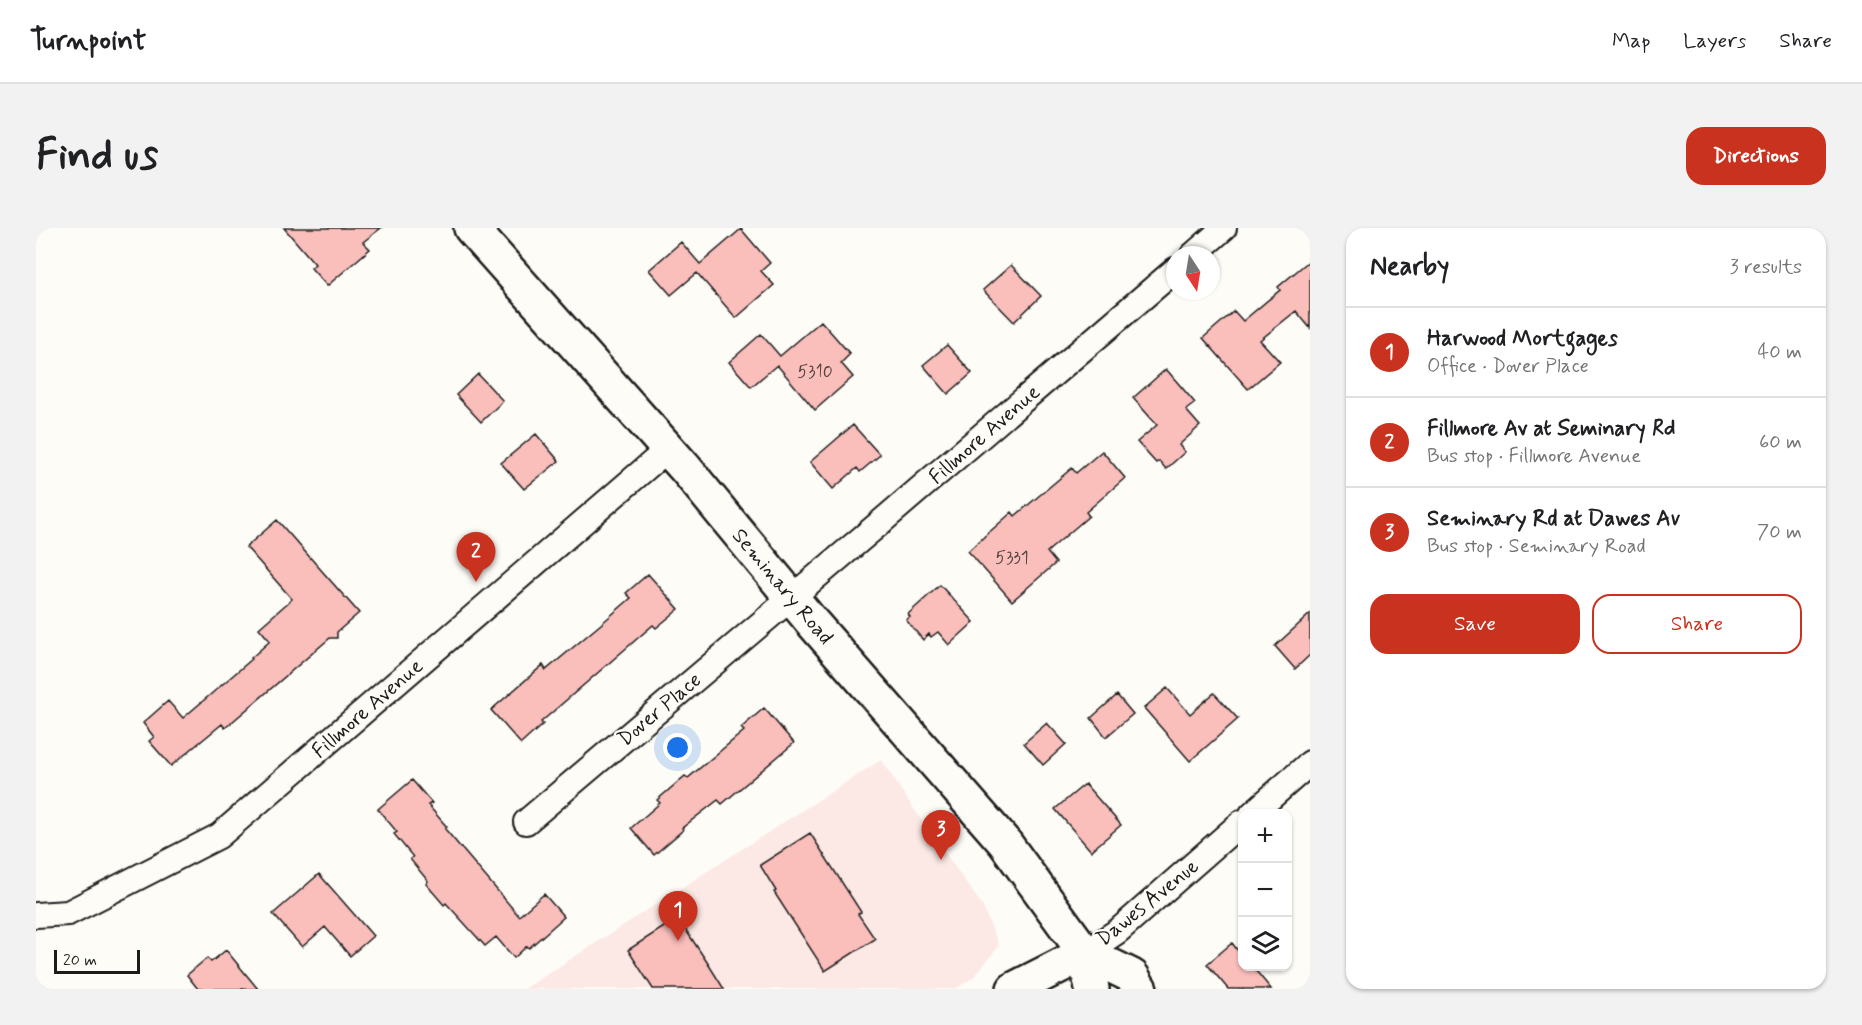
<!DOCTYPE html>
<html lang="en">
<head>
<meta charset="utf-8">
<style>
	:root { --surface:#fff; --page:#f2f2f2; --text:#202124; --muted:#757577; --line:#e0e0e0; --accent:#c8321e }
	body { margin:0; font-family:Mynerve,sans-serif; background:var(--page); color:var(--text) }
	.controls { position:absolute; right:18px; bottom:18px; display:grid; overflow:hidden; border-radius:12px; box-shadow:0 2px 4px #0004 }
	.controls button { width:54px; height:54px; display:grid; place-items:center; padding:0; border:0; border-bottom:2px solid var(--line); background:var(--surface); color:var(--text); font:30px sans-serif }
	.compass { position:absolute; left:1130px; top:18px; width:54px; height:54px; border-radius:50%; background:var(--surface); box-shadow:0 2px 4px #0004; rotate:168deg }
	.scale { position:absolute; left:18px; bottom:15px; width:86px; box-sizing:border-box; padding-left:6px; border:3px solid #1c1c1c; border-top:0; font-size:16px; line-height:21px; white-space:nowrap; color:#1c1c1c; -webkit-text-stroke:4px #fdfcf7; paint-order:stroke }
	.you { position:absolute; left:642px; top:520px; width:21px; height:21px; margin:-15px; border:4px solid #fff; border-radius:50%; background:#1a73e8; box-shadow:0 0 0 9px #1a73e833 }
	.badge { display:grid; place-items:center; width:39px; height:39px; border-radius:50%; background:var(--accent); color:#fff; font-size:20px; font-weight:700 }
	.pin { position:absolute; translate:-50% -50px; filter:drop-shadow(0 2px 3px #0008) }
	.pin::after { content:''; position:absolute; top:32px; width:21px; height:18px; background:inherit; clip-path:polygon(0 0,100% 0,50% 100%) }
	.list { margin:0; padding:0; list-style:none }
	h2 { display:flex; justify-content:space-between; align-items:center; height:78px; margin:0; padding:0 24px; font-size:26px }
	h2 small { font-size:20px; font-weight:400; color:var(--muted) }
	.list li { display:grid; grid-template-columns:39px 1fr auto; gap:18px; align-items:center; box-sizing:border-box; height:90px; padding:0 24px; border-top:2px solid var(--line) }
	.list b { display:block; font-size:22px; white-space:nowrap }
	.list p { margin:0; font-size:20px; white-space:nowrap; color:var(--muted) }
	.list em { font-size:20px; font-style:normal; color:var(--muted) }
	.actions { display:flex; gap:12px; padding:18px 24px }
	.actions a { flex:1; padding:14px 0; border:2px solid var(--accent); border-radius:18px; text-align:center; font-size:21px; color:var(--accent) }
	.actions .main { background:var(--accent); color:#fff }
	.icon { flex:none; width:33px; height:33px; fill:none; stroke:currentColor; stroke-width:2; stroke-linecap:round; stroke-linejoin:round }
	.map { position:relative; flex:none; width:1274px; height:761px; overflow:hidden; border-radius:18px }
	header { display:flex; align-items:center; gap:36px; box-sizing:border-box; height:84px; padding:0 30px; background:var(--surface); border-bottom:2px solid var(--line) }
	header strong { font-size:28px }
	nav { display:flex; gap:33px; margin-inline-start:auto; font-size:21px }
	.intro { display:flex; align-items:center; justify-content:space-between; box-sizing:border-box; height:144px; padding:0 36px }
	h1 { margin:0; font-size:42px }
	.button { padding:15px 27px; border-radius:18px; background:var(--accent); color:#fff; font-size:21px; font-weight:700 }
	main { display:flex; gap:36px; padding:0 36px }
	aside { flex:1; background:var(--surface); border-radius:18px; box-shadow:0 2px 4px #0004 }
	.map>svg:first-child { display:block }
	.built { fill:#fce9e5 }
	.building { fill:#fabebb; stroke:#1c1c1c; stroke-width:1.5 }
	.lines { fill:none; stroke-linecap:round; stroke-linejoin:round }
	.street-casing { stroke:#1c1c1c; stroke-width:28 }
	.secondary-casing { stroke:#1c1c1c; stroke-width:38 }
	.street { stroke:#fdfcf7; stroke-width:24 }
	.secondary { stroke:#fdfcf7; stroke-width:33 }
	.labels { text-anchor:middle; stroke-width:4.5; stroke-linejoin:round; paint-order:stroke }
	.number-label { font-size:18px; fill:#544444 }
	.street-label { font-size:21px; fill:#1c1c1c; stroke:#fdfcf7 }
</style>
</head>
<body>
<header>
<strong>Turnpoint</strong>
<nav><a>Map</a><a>Layers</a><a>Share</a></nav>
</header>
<div class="intro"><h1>Find us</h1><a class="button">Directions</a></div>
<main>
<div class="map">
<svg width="1274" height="761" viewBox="0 0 1274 761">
	<rect width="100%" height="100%" fill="#fdfcf7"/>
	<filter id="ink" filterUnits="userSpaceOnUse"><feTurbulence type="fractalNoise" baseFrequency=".0167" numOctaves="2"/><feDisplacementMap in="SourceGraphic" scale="12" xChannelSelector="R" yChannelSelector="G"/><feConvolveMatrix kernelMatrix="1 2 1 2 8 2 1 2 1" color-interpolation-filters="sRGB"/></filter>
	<g filter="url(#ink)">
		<!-- built -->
		<path class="built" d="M 845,532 L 886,593 L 946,677 L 963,718 L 937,750 L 919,761 L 488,761 Z"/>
		<!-- building -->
		<path class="building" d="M 248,0 L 345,0 L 327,14 L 334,21 L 291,58 L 275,40 L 279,36 Z
			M 705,1 L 734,35 L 725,43 L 738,57 L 700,90 L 661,45 L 635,67 L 613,42 L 645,14 L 664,36 Z
			M 1274,32 L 1274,100 L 1260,83 L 1224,112 L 1244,134 L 1212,161 L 1167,110 L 1198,83 L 1207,93 L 1244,62 L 1242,59 Z
			M 975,37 L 1005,68 L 978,94 L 947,62 Z
			M 785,93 L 814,126 L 805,135 L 817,149 L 779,182 L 741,137 L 715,159 L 693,134 L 725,106 L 744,128 Z
			M 911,117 L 936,145 L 912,166 L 887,137 Z
			M 1130,141 L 1159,175 L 1150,182 L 1164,198 L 1143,217 L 1149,224 L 1130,241 L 1123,233 L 1120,235 L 1101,214 L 1121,197 L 1097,170 Z
			M 442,146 L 467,173 L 445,194 L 420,167 Z
			M 817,197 L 844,227 L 824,244 L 821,240 L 797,261 L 774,234 Z
			M 500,206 L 523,233 L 488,261 L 465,235 Z
			M 1066,223 L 1089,250 L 1050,284 L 1053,288 L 1011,324 L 1020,335 L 976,373 L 932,323 L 976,284 L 979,288 L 1036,240 L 1040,245 Z
			M 241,292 L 323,385 L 301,404 L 301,410 L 294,410 L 189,500 L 186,496 L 135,538 L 113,513 L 118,509 L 107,495 L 132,473 L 147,490 L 216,431 L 215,430 L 234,413 L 223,400 L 256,371 L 210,319 Z
			M 612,346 L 643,381 L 620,400 L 617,397 L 505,494 L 507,496 L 485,516 L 455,482 L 507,437 L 510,442 L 565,396 L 595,370 L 590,365 Z
			M 904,357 L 938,394 L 913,417 L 902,404 L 895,409 L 893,406 L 887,412 L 870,392 L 874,389 L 872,386 Z
			M 1274,386 L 1274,427 L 1259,441 L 1239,418 Z
			M 1131,460 L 1154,486 L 1178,465 L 1202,491 L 1154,533 L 1108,480 Z
			M 1081,467 L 1097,486 L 1070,509 L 1055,490 Z
			M 728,480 L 758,515 L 686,576 L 682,572 L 646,600 L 647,602 L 618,627 L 595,600 L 624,575 L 621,572 L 649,548 L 652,550 L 708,503 L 705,500 Z
			M 1011,495 L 1030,516 L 1007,537 L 988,515 Z
			M 376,552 L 396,575 L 392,577 L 411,599 L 409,601 L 483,688 L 508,666 L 528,689 L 493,720 L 491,718 L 478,730 L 460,709 L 449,718 L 410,675 L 408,677 L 390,656 L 392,653 L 374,631 L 377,629 L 358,606 L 361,604 L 342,581 Z
			M 1049,556 L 1085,597 L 1055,623 L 1019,581 Z
			M 774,605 L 825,684 L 822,686 L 839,711 L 789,743 L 738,664 L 740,663 L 724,637 Z
			M 283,646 L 337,708 L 314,728 L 289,699 L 266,719 L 237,686 Z
			M 642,690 L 671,734 L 688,761 L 617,761 L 592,722 Z
			M 1196,715 L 1206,728 L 1206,738 L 1216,738 L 1235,761 L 1192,761 L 1171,736 Z
			M 190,722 L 222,761 L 162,761 L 151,747 L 171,730 L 175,734 Z"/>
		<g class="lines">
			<defs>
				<path id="street" d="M 1157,27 L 1188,0
					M 1216,586 L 1274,535
					M 490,594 L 838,300 L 1139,42
					M 0,687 L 32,685 L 183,608 L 632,221
					M 1049,725 L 1082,703 L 1206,594"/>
				<path id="secondary" d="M 435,0 L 649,240 L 775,393 L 969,615 L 1049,725 L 1056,761
					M 1049,725 L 1096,748 L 1104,761
					M 978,761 L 1049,725"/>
			</defs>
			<!-- street casing -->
			<use href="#street" class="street-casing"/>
			<!-- secondary casing -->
			<use href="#secondary" class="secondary-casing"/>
			<!-- street -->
			<use href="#street" class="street"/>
			<!-- secondary -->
			<use href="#secondary" class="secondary"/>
		</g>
	</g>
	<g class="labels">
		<!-- number labels -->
		<g class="number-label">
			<text x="779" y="149">5310</text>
			<text x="976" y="335">5331</text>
		</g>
		<!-- street labels -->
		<g class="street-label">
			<text transform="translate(948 206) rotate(-41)" y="7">Fillmore Avenue</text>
			<text transform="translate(747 358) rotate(50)" y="7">Seminary Road</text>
			<text transform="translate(331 480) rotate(-41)" y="7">Fillmore Avenue</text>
			<text transform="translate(623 481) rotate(-40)" y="7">Dover Place</text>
			<text transform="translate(1111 674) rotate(-39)" y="7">Dawes Avenue</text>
		</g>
	</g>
</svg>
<div class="controls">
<button>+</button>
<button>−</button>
<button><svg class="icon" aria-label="layers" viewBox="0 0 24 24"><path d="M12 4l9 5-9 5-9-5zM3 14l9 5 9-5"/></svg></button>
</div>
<svg class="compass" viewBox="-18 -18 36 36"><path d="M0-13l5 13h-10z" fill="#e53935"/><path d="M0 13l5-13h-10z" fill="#757577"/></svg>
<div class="scale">20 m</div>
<div class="you"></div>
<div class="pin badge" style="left:642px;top:713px">1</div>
<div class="pin badge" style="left:440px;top:354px">2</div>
<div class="pin badge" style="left:905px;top:632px">3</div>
</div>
<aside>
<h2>Nearby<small>3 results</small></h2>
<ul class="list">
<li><span class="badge">1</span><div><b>Harwood Mortgages</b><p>Office · Dover Place</p></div><em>40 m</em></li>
<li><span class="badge">2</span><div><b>Fillmore Av at Seminary Rd</b><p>Bus stop · Fillmore Avenue</p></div><em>60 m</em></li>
<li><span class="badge">3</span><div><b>Seminary Rd at Dawes Av</b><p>Bus stop · Seminary Road</p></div><em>70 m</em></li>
</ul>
<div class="actions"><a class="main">Save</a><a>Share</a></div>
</aside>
</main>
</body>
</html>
